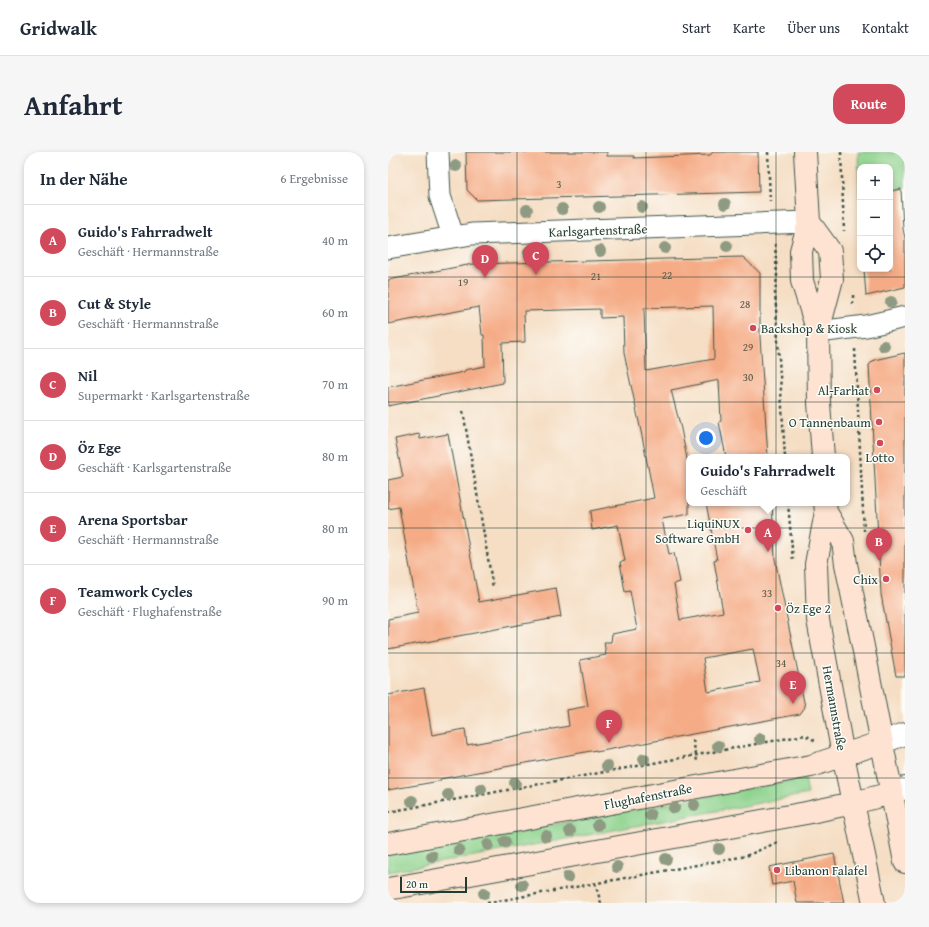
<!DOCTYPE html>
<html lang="de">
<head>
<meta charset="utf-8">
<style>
	:root { --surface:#fff; --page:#f6f6f7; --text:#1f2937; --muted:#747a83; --line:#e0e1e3; --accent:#d1495b }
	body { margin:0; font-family:"Gentium Book Plus",serif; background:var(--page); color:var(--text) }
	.controls { position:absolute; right:12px; top:12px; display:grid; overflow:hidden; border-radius:8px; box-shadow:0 2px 6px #0003 }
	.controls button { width:36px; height:36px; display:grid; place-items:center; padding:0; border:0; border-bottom:1px solid var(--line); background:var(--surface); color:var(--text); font:20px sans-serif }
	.scale { position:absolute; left:12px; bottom:10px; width:67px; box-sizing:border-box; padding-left:4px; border:2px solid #1f3d34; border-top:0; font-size:11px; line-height:14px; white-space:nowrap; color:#1f3d34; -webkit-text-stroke:3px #fdfcf7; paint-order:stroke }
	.you { position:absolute; left:318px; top:286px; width:14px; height:14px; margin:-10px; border:3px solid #fff; border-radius:50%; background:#1a73e8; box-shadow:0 0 0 6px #1a73e833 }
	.badge { display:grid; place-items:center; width:26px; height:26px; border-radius:50%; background:var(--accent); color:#fff; font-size:13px; font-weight:700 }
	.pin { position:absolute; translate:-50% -33px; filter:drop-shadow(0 1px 2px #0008) }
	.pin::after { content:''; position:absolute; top:21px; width:14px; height:12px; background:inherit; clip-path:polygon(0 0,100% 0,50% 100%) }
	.popup { position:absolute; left:298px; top:302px; width:164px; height:52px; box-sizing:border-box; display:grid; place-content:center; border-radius:8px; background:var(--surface); filter:drop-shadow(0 1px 3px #0005); font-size:13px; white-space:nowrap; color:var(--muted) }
	.popup b { font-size:15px; color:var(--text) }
	.popup::after { content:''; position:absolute; left:50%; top:100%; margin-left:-8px; border:8px solid transparent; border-top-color:var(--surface) }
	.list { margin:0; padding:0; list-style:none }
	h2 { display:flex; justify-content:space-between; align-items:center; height:52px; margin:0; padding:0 16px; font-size:17px }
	h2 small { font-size:13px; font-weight:400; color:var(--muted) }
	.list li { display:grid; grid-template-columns:26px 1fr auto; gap:12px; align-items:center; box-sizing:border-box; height:72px; padding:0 16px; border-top:1px solid var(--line) }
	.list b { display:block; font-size:15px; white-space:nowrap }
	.list p { margin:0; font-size:13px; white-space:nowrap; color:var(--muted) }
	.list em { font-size:13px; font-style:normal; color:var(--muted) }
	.icon { flex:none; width:22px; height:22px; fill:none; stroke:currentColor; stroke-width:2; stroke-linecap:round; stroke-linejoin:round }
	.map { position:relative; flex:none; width:517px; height:751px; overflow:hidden; border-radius:16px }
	header { display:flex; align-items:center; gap:24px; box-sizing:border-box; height:56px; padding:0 20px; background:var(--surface); border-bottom:1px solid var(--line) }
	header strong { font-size:19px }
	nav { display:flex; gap:22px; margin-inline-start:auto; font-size:14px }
	.intro { display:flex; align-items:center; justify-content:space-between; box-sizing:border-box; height:96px; padding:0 24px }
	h1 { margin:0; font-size:28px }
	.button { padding:10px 18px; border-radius:16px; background:var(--accent); color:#fff; font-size:14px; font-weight:700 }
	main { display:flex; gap:24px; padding:0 24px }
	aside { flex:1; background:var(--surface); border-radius:16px; box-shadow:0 2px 6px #0003 }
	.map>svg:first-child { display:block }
	.green { fill:#8dd28c; stroke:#568860 }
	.building { fill:#f5ac86; fill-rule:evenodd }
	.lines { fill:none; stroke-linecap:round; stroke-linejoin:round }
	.minor-casing { stroke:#3f554a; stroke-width:23 }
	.tertiary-casing { stroke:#3f554a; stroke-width:24 }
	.secondary-casing { stroke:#3f554a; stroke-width:24 }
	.path { stroke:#3f554a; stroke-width:2.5; stroke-dasharray:3 3; stroke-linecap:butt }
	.minor { stroke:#fff; stroke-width:21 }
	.tertiary { stroke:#fff; stroke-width:22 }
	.secondary { stroke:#fee3d2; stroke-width:22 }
	.tree { fill:#8e9a81 }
	.grid { fill:none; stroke:#1f3d34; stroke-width:1; stroke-opacity:0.55 }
	.poi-dot { fill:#d1495b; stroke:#fdfcf7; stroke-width:1.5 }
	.labels { text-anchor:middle; stroke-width:3; stroke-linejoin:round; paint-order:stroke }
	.number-label { font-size:11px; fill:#545948 }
	.street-label { font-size:13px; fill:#1f3d34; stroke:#fdfcf7 }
	.poi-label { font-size:13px; fill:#1f3d34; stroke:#fdfcf7; text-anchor:end }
</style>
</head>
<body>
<header>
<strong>Gridwalk</strong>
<nav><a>Start</a><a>Karte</a><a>Über uns</a><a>Kontakt</a></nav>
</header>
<div class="intro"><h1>Anfahrt</h1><a class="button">Route</a></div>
<main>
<aside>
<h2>In der Nähe<small>6 Ergebnisse</small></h2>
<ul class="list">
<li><span class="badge">A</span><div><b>Guido's Fahrradwelt</b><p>Geschäft · Hermannstraße</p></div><em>40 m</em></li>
<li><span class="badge">B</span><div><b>Cut &amp; Style</b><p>Geschäft · Hermannstraße</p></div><em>60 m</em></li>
<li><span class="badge">C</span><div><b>Nil</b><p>Supermarkt · Karlsgartenstraße</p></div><em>70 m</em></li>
<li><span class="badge">D</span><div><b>Öz Ege</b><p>Geschäft · Karlsgartenstraße</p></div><em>80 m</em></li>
<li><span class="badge">E</span><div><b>Arena Sportsbar</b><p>Geschäft · Hermannstraße</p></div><em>80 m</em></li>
<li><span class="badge">F</span><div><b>Teamwork Cycles</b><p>Geschäft · Flughafenstraße</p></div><em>90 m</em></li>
</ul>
</aside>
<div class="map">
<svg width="517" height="751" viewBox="0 0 517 751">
	<rect width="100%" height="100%" fill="#fdfcf7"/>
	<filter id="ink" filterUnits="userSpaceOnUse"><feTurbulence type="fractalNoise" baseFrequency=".025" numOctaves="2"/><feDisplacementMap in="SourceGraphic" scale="8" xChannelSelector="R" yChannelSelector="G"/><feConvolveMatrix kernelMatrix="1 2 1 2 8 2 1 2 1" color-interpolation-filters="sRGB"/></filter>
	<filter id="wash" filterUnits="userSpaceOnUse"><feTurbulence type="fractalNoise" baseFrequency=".012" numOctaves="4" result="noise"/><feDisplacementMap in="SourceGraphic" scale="16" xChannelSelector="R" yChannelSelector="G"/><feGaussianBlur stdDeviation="0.9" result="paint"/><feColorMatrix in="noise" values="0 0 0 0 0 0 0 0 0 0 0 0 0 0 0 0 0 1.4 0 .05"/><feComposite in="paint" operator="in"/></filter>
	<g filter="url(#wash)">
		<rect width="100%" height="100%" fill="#f5dec4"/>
		<!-- green -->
		<path class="green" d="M 470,0 L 517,0 L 517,36 L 502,39 L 502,15 L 472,15 L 472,46 L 471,46 Z
			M 417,626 L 420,642 L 0,720 L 0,703 Z"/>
		<g id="blocks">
			<!-- building -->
			<path class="building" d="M 78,0 L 219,0 L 219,4 L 246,4 L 246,6 L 322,3 L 325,0 L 370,0 L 371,40 L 89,48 L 79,38 Z
				M 513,37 L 515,77 L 517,86 L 517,135 L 478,144 L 476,117 L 502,117 L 502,39 Z
				M 355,105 L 372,121 L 372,185 L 380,305 L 338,305 L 331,270 L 333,269 L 331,228 L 283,238 L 293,277 L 301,317 L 301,362 L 274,367 L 281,402 L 286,401 L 292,430 L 286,432 L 292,468 L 335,460 L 326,409 L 329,408 L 318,351 L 384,351 L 387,407 L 417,555 L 412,562 L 208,600 L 208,598 L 52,627 L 52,629 L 0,638 L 0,543 L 36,536 L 44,583 L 77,577 L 79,593 L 181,574 L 179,558 L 200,554 L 192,508 L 218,503 L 216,490 L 223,490 L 224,482 L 249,477 L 242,439 L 237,440 L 232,410 L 237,409 L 230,373 L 204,378 L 202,359 L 266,346 L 254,284 L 236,201 L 235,165 L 212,166 L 212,157 L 136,159 L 137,190 L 114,191 L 115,231 L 0,254 L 0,235 L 76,220 L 77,218 L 97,214 L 96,183 L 94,183 L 91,155 L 0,172 L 0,128 L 85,112 ZM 325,154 L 326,207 L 258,219 L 256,156 ZM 365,497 L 372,530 L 320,540 L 315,506 Z
				M 517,201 L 517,524 L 508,524 L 493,442 L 481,213 L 486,208 Z
				M 31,282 L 32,287 L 60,282 L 91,450 L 168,436 L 173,465 L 0,497 L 0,467 L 30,461 L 11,355 L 0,357 L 0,328 L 15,325 L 7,287 Z
				M 446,702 L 456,751 L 409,751 L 405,729 L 384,733 L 381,715 Z"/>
		</g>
	</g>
	<g filter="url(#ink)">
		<use href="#blocks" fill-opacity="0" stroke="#3f554a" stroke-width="1"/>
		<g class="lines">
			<defs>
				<path id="minor" d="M 50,0 L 52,44 L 65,84
					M 0,96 L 84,82 L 421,70
					M 430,180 L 478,174 L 517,165"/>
				<path id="tertiary" d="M 494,590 L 517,582
					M 504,641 L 517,636"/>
				<path id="secondary" d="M 417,0 L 421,70 L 413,99 L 414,129 L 430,180
					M 421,70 L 442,99 L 444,127 L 430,180 L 431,251 L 435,305
					M 437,351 L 438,360 L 428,412 L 430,468 L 455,603 L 486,751
					M 438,360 L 455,389 L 458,412 L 478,509 L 517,710
					M 0,692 L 423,614 L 494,590
					M 0,737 L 418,661 L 465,651 L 504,641"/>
			</defs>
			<!-- minor casing -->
			<use href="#minor" class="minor-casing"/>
			<!-- tertiary casing -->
			<use href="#tertiary" class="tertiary-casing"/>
			<!-- secondary casing -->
			<use href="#secondary" class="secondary-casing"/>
			<!-- path -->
			<path class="path" d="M 380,0 L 382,49
				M 453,0 L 456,79
				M 387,92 L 389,124 L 387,140 L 397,305
				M 465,143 L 465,154
				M 467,197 L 476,379
				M 75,259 L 105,436
				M 400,351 L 405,408
				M 305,588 L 309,609
				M 0,660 L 417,583 L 428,589
				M 207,731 L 213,751
				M 99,751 L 358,704 L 390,690"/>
			<!-- minor -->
			<use href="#minor" class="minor"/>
			<!-- tertiary -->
			<use href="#tertiary" class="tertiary"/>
			<!-- secondary -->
			<use href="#secondary" class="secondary"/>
		</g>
		<!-- trees -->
		<g class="tree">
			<circle cx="68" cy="14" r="6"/>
			<circle cx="337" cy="52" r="6"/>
			<circle cx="211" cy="55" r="6"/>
			<circle cx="254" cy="55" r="6"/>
			<circle cx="174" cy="57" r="6"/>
			<circle cx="139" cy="58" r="6"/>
			<circle cx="339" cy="94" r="6"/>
			<circle cx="277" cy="96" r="6"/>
			<circle cx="212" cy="99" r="6"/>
			<circle cx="141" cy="100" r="6"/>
			<circle cx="503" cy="150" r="6"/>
			<circle cx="496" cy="194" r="6"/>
			<circle cx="372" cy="587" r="6"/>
			<circle cx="330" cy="594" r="6"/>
			<circle cx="256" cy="607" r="6"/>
			<circle cx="219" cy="614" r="6"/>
			<circle cx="127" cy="631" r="6"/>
			<circle cx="93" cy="637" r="6"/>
			<circle cx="60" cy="643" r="6"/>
			<circle cx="24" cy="649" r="6"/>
			<circle cx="306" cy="653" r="6"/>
			<circle cx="286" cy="656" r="6"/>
			<circle cx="262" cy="663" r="6"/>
			<circle cx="210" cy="673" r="6"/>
			<circle cx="182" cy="679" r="6"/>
			<circle cx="158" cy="684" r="6"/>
			<circle cx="117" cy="690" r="6"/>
			<circle cx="100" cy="693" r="6"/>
			<circle cx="331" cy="697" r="6"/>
			<circle cx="71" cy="698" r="6"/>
			<circle cx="44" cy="704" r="6"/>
			<circle cx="278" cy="707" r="6"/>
			<circle cx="229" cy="715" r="6"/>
			<circle cx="180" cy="725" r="6"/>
			<circle cx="134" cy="733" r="6"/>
			<circle cx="96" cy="741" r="6"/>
		</g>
	</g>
	<!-- grid -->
	<path class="grid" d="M 129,0 L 129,751M 258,0 L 258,751M 388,0 L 388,751M 0,125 L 517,125M 0,250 L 517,250M 0,376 L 517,376M 0,501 L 517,501M 0,626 L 517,626"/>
	<!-- markers -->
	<g class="poi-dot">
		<circle cx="365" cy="176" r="4"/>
		<circle cx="489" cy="238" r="4"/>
		<circle cx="491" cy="270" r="4"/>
		<circle cx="492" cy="291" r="4"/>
		<circle cx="360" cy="378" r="4"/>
		<circle cx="498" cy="427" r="4"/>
		<circle cx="390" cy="456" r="4"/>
		<circle cx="389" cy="718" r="4"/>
	</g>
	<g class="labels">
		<!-- number labels -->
		<g class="number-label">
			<text x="171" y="36">3</text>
			<text x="279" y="127">22</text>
			<text x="208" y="128">21</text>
			<text x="75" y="134">19</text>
			<text x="357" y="156">28</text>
			<text x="360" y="199">29</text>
			<text x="360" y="229">30</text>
			<text x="379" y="445">33</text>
			<text x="393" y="515">34</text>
		</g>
		<!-- street labels -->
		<g class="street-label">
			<text transform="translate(210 78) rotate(-2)" y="5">Karlsgartenstraße</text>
			<text transform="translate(447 556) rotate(80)" y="5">Hermannstraße</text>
			<text transform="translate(260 644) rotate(-11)" y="5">Flughafenstraße</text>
		</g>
		<!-- poi labels -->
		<g class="poi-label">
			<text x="373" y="181" text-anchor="start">Backshop &amp; Kiosk</text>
			<text x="481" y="243">Al-Farhat</text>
			<text x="483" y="275">O Tannenbaum</text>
			<text x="492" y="310" text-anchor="middle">Lotto</text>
			<text x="352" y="376">LiquiNUX<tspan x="352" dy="15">Software GmbH</tspan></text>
			<text x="490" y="432">Chix</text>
			<text x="398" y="461" text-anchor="start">Öz Ege 2</text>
			<text x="397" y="723" text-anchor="start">Libanon Falafel</text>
		</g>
	</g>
</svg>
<div class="controls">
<button>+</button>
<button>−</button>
<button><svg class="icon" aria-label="locate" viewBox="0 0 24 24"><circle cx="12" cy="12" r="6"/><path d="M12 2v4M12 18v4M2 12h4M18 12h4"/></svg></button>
</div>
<div class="scale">20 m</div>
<div class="you"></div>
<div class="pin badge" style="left:380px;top:400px">A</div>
<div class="popup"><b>Guido's Fahrradwelt</b>Geschäft</div>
<div class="pin badge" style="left:491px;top:409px">B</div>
<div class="pin badge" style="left:148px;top:123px">C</div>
<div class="pin badge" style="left:97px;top:126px">D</div>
<div class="pin badge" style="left:405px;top:552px">E</div>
<div class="pin badge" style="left:221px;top:591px">F</div>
</div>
</main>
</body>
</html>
